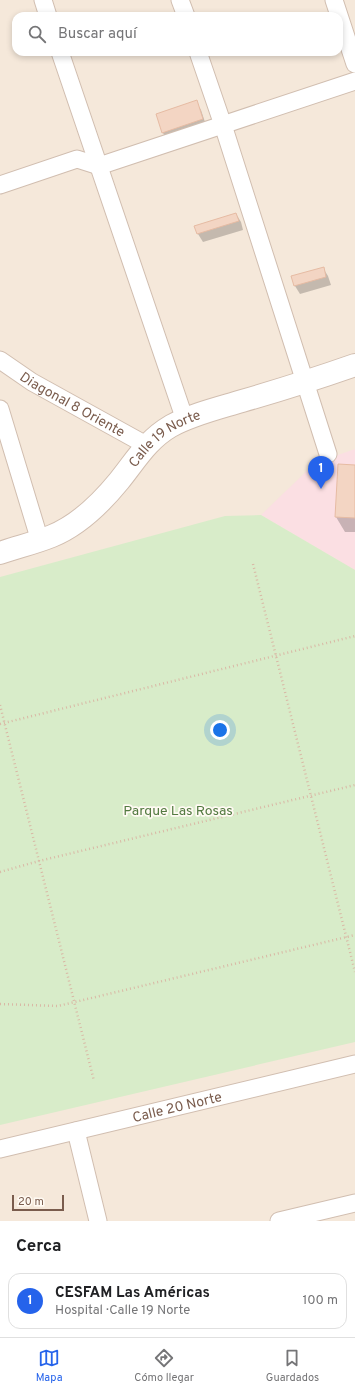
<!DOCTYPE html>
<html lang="es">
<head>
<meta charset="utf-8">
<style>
	:root { --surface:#fff; --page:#f6f6f6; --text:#202124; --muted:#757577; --line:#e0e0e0; --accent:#2563eb }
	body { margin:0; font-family:Overpass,sans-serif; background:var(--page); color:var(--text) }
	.scale { position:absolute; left:12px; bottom:10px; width:52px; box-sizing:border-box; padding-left:4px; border:2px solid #7a5c4d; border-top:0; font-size:11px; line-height:14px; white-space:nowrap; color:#7a5c4d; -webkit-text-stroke:3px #fffaf3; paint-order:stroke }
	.you { position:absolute; left:220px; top:730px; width:14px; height:14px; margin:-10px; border:3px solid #fff; border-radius:50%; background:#1a73e8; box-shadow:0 0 0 6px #1a73e833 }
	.badge { display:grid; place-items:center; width:26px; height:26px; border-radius:50%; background:var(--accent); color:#fff; font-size:13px; font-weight:700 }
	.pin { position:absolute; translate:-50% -33px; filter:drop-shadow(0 1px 2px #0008) }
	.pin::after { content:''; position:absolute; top:21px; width:14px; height:12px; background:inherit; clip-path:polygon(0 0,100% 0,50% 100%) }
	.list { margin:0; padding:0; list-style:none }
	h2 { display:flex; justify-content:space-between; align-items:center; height:52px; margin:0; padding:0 16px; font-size:17px }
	h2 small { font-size:13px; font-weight:400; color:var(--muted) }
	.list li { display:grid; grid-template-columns:26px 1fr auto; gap:12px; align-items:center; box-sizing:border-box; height:56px; margin:0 8px 8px; padding:0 8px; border:1px solid var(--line); border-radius:12px }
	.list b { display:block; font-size:15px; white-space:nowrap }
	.list p { margin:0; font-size:13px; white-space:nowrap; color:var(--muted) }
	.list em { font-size:13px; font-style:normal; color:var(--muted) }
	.icon { flex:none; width:22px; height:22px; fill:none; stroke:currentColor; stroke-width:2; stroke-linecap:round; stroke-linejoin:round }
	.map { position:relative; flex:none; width:355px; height:1221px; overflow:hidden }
	.search { position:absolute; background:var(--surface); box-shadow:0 2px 6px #0003; left:12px; right:12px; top:12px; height:44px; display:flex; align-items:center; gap:10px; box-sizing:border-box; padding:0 14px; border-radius:12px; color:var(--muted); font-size:15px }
	.sheet { height:116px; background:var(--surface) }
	nav { display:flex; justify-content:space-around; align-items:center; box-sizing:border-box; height:56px; border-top:1px solid var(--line); background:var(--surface); font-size:11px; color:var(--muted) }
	nav a { display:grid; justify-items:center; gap:2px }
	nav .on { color:var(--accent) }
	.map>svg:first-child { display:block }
	.residential { fill:#f5e8da; fill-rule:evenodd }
	.medical { fill:#fbdfe3 }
	.green { fill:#d8ecc9 }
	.shadow { fill:#0003 }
	.building { fill:#f3d5c3; stroke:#e6bba3 }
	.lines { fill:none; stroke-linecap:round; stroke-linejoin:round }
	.minor-casing { stroke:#d1beb0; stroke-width:19 }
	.tertiary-casing { stroke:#d1beb0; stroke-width:24 }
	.path { stroke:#d9b8a5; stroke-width:2.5; stroke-dasharray:1 3; stroke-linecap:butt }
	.minor { stroke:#fff; stroke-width:17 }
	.tertiary { stroke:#fff; stroke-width:22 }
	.labels { text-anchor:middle; stroke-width:3.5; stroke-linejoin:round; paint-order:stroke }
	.street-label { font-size:14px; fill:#7a5c4d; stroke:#fffaf3 }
	.park-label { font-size:14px; fill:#537a41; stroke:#fffaf3 }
</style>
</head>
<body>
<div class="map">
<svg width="355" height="1221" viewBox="0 0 355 1221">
	<rect width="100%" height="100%" fill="#fdf6ec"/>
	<!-- residential -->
	<path class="residential" d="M 0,0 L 355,0 L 355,1221 L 0,1221 ZM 16,16 L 339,16 L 339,52 L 16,52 Z"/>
	<!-- medical -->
	<path class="medical" d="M 355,449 L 355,570 L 261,515 L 315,463 Z"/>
	<!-- green -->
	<path class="green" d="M 261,515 L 355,570 L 355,1042 L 0,1125 L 0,577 L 225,516 Z"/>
	<!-- shadow -->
	<path class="shadow" d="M 196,102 L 201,110 L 207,128 L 168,142 L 163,133 L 157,115 Z
		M 236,214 L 241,222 L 243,230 L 203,242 L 198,234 L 196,226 Z
		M 323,268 L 328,276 L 331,285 L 300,294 L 295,286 Z
		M 355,466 L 355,532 L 345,532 L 336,517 Z"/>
	<!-- building -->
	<path class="building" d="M 197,100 L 203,119 L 162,133 L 156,114 Z
		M 236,213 L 239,221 L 197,234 L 194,226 Z
		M 324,267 L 326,277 L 294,286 L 291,276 Z
		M 338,464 L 355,465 L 355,518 L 335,517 Z"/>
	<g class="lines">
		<defs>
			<g id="minor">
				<path d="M 43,0 L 48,16"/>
				<path d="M 180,0 L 186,16"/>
				<path d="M 334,0 L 355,64"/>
				<path d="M 60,52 L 185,420"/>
				<path d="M 198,52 L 223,125 L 328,454"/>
				<path d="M 0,185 L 77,159 L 99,166 L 355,81"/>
				<path id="s1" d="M 0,360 L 32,382 L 146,445"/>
				<path d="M 0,409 L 40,541"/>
				<path d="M 76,1131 L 98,1221"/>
				<path id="s2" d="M 0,1149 L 355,1064"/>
				<path d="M 279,1221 L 355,1203"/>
			</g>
			<g id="tertiary">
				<path id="s3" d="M 0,553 C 17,547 35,543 52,536 C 79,525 101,503 119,481 C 136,460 147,440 171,426 C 193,414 219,408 242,401 C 280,390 318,378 355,365"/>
			</g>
		</defs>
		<!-- minor casing -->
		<use href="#minor" class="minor-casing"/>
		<!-- tertiary casing -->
		<use href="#tertiary" class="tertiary-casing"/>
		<!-- path -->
		<path class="path" d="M 253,564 L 355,972
			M 0,705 L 94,1081
			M 0,724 L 355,636
			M 0,872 L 39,861 L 355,785
			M 0,1004 L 58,1006 L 355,935"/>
		<!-- minor -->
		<use href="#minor" class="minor"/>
		<!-- tertiary -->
		<use href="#tertiary" class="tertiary"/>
	</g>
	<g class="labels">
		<!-- street labels -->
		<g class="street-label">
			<text dy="5" stroke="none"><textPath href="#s1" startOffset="85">Diagonal 8 Oriente</textPath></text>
			<text dy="5" stroke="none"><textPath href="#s3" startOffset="206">Calle 19 Norte</textPath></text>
			<text dy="5" stroke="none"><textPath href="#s2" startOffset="182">Calle 20 Norte</textPath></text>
		</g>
		<!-- park labels -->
		<g class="park-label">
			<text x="178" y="815">Parque Las Rosas</text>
		</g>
	</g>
</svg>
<div class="scale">20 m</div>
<div class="you"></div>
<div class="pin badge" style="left:321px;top:489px">1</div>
<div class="search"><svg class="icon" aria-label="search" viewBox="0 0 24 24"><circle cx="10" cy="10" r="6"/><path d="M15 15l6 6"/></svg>Buscar aquí</div>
</div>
<section class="sheet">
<h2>Cerca<small></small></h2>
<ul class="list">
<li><span class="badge">1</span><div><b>CESFAM Las Américas</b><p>Hospital · Calle 19 Norte</p></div><em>100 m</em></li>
</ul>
</section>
<nav>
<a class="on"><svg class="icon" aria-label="map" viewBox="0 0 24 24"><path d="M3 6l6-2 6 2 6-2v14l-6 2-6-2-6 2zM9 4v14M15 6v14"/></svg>Mapa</a>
<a><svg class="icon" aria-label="directions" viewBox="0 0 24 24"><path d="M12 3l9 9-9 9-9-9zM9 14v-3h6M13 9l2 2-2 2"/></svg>Cómo llegar</a>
<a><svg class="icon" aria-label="saved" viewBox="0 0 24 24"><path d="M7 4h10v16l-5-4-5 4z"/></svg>Guardados</a>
</nav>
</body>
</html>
